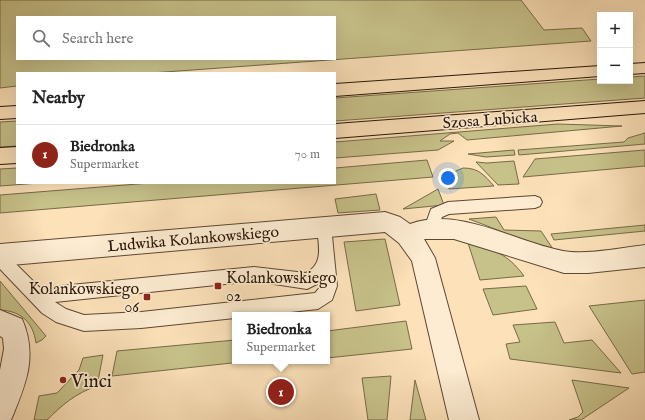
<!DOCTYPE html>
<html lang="en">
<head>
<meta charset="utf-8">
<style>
	:root { --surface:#fff; --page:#f2f2f2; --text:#222; --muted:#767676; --line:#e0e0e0; --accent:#8f2418 }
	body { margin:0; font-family:"IM FELL English",serif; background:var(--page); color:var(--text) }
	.controls { position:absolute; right:12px; top:12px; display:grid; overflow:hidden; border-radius:0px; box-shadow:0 4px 16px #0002 }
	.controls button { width:36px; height:36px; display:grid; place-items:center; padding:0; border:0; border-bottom:1px solid var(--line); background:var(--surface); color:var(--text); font:20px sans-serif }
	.you { position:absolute; left:448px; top:178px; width:14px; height:14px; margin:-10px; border:3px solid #fff; border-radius:50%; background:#1a73e8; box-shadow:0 0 0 6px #1a73e833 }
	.badge { display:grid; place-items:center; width:26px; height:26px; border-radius:50%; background:var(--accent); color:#fff; font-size:13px; font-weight:700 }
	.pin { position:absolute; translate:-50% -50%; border:2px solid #fff; box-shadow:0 1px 4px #0006 }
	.popup { position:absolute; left:232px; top:312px; width:98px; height:52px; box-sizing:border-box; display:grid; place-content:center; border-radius:0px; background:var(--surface); filter:drop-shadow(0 1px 3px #0005); font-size:13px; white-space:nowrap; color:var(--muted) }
	.popup b { font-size:15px; color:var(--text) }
	.popup::after { content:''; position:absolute; left:50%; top:100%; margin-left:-8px; border:8px solid transparent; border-top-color:var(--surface) }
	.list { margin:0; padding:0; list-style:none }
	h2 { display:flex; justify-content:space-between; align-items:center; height:52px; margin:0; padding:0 16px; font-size:17px }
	h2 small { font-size:13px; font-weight:400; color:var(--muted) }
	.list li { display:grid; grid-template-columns:26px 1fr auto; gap:12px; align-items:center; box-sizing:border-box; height:60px; padding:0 16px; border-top:1px solid var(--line) }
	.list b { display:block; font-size:15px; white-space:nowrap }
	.list p { margin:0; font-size:13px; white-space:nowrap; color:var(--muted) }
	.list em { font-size:13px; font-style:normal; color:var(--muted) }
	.icon { flex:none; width:22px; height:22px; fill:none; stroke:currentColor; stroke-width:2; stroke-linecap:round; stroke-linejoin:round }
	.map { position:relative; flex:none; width:645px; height:420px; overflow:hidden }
	.search { position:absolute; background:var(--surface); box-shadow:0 4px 16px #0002; left:16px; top:16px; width:320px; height:44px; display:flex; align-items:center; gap:10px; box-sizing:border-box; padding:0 14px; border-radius:0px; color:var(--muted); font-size:15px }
	.panel { position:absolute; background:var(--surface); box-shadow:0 4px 16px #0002; left:16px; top:72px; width:320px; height:112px; border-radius:0px }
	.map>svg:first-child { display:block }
	.green { fill:#c7c18a; stroke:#786a48; fill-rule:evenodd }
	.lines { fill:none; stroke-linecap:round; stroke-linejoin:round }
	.lane-casing { stroke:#5d4734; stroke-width:2 }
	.street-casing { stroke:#5d4734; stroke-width:2 }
	.primary-casing { stroke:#281407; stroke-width:2 }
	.lane { fill:#fdecd2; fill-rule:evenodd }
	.street { fill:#fdecd2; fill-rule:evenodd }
	.primary { fill:#fce1b9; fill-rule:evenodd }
	.poi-dot { fill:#8f2418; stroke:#fdecd2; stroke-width:1.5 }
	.labels { text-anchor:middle; stroke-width:3.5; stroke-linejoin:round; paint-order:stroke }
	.street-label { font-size:16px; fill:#281407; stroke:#fdecd2 }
	.poi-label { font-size:16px; fill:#281407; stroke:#fdecd2; text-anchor:start }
	.near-poi-label { font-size:19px; fill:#281407; stroke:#fdecd2; text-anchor:start }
</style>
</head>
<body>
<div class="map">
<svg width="645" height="420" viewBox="0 0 645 420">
	<rect width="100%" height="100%" fill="#fce1b9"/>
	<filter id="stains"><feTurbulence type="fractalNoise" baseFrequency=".005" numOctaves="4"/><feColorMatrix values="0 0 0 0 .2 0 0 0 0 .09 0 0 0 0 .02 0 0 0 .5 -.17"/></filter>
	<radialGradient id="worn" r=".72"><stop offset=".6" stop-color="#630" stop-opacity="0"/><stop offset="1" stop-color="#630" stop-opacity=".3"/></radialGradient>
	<!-- green -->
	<path class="green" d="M 0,0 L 521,0 L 544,30 L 582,28 L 591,41 L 151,73 L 17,73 L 17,86 L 0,88 ZM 17,17 L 335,17 L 335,59 L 17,59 Z
		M 645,76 L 645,98 L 335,121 L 335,98 L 600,79 L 600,81 L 630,81 L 630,77 Z
		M 17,121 L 17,146 L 0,147 L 0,122 Z
		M 558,124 L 622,126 L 467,140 L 458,133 L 450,134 L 440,141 L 454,141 L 438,150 L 335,158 L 335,142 Z
		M 645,133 L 645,144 L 519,155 L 518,150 L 624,142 L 628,138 Z
		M 514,150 L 515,155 L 486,157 L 468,154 Z
		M 645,150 L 645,166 L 523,177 L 535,159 Z
		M 427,160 L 433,177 L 0,213 L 0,195 L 150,183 L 335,183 L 335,168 Z
		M 514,161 L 519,184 L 498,185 L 476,162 L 487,163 Z
		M 17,168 L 17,183 L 39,183 L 0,186 L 0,169 Z
		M 463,168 C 479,168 484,175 494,186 L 449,189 L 447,182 L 449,174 Z
		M 438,189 L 444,205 L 403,209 Z
		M 376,194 L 380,210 L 338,213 L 335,199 Z
		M 496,217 L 504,230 L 541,231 L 555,252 L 469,219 Z
		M 645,225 L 645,231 L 554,240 L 551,234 Z
		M 385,239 L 400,305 L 356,311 L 344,242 Z
		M 468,243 C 494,250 507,253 524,276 L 480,280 Z
		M 0,281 L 46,336 L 42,340 L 36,343 C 33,322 21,311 0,310 Z
		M 526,286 L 537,309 L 493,315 L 483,289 Z
		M 645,300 L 645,372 L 632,374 L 589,306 Z
		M 406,321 L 412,349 L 327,358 L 327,331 Z
		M 555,322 L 564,343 L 592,340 L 621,373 L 510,359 L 506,344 L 520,342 L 513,325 Z
		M 235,340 L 235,361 L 250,361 L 112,376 L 117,351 Z
		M 103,355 L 97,386 C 76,393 62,405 47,420 L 34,420 L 39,396 L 57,393 L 79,370 L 83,358 Z
		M 391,376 L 387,420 L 368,420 L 362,378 Z
		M 415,380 L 426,420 L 410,420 Z
		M 572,380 L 629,388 L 581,420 L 569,420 L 578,417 L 583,412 Z"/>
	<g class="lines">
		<defs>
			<path id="lane" d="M 535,196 L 540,198 L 542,202 L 540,206 L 535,208 L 449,214 L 442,217 L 436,233 L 431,235 L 426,233 L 424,229 L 431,209 L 448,202 Z
				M 324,220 L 329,222 L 331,226 L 337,286 L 332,300 L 318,309 L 263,315 L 235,315 L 235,318 L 141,328 L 84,331 L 56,322 L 42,313 L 0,269 L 0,251 L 5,253 L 40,288 L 254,267 L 306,273 C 325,263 318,244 317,226 L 319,222 ZM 254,281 L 307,289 L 321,282 L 321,286 L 315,293 L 141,312 L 84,315 L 66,309 L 55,302 Z"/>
			<path id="street" d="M 385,212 L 400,217 L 410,224 C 459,206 515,242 563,251 C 587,255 621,248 645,245 L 645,267 L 588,273 L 564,273 L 454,239 L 424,239 L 435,258 L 479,420 L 449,420 L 412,261 L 399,243 L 385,232 L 0,266 L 0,244 Z
				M 0,310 L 22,319 C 38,356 26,384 11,420 L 0,420 L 0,370 L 4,349 L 3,338 L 0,336 Z"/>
			<path id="primary" d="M 645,63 L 645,73 L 630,74 L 630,64 Z
				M 600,66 L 600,76 L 335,96 L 335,84 Z
				M 645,101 L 645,113 L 335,138 L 335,124 Z
				M 17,106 L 17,118 L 0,119 L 0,107 Z
				M 17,147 L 17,163 L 0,164 L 0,148 Z"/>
		</defs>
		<!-- lane casing -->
		<use href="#lane" class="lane-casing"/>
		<!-- street casing -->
		<use href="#street" class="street-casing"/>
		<!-- primary casing -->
		<use href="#primary" class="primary-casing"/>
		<!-- lane -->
		<use href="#lane" class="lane"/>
		<!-- street -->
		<use href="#street" class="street"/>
		<!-- primary -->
		<use href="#primary" class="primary"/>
	</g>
	<!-- markers -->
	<g class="poi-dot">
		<rect x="214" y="282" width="8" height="8" rx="2"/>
		<rect x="143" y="293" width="8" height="8" rx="2"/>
		<circle cx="63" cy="380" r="4"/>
	</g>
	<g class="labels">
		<!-- street labels -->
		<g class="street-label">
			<text transform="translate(490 119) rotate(-4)" y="6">Szosa Lubicka</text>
			<text transform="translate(193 238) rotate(-5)" y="6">Ludwika Kolankowskiego</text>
		</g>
		<!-- poi labels -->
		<g class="poi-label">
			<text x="226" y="283">Kolankowskiego<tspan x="226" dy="18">02</tspan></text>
			<text x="139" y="294" text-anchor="end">Kolankowskiego<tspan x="139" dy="18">06</tspan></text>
		</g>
		<!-- near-poi labels -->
		<g class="near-poi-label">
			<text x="71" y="387">Vinci</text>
		</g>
	</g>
	<rect width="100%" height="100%" filter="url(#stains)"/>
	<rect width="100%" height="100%" fill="url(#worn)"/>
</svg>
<div class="controls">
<button>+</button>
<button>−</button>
</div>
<div class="you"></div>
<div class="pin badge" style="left:281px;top:392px">1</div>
<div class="popup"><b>Biedronka</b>Supermarket</div>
<div class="search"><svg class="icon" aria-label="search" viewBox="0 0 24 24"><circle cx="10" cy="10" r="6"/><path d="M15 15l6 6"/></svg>Search here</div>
<section class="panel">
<h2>Nearby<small></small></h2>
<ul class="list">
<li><span class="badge">1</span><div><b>Biedronka</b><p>Supermarket</p></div><em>70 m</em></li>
</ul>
</section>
</div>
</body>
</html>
